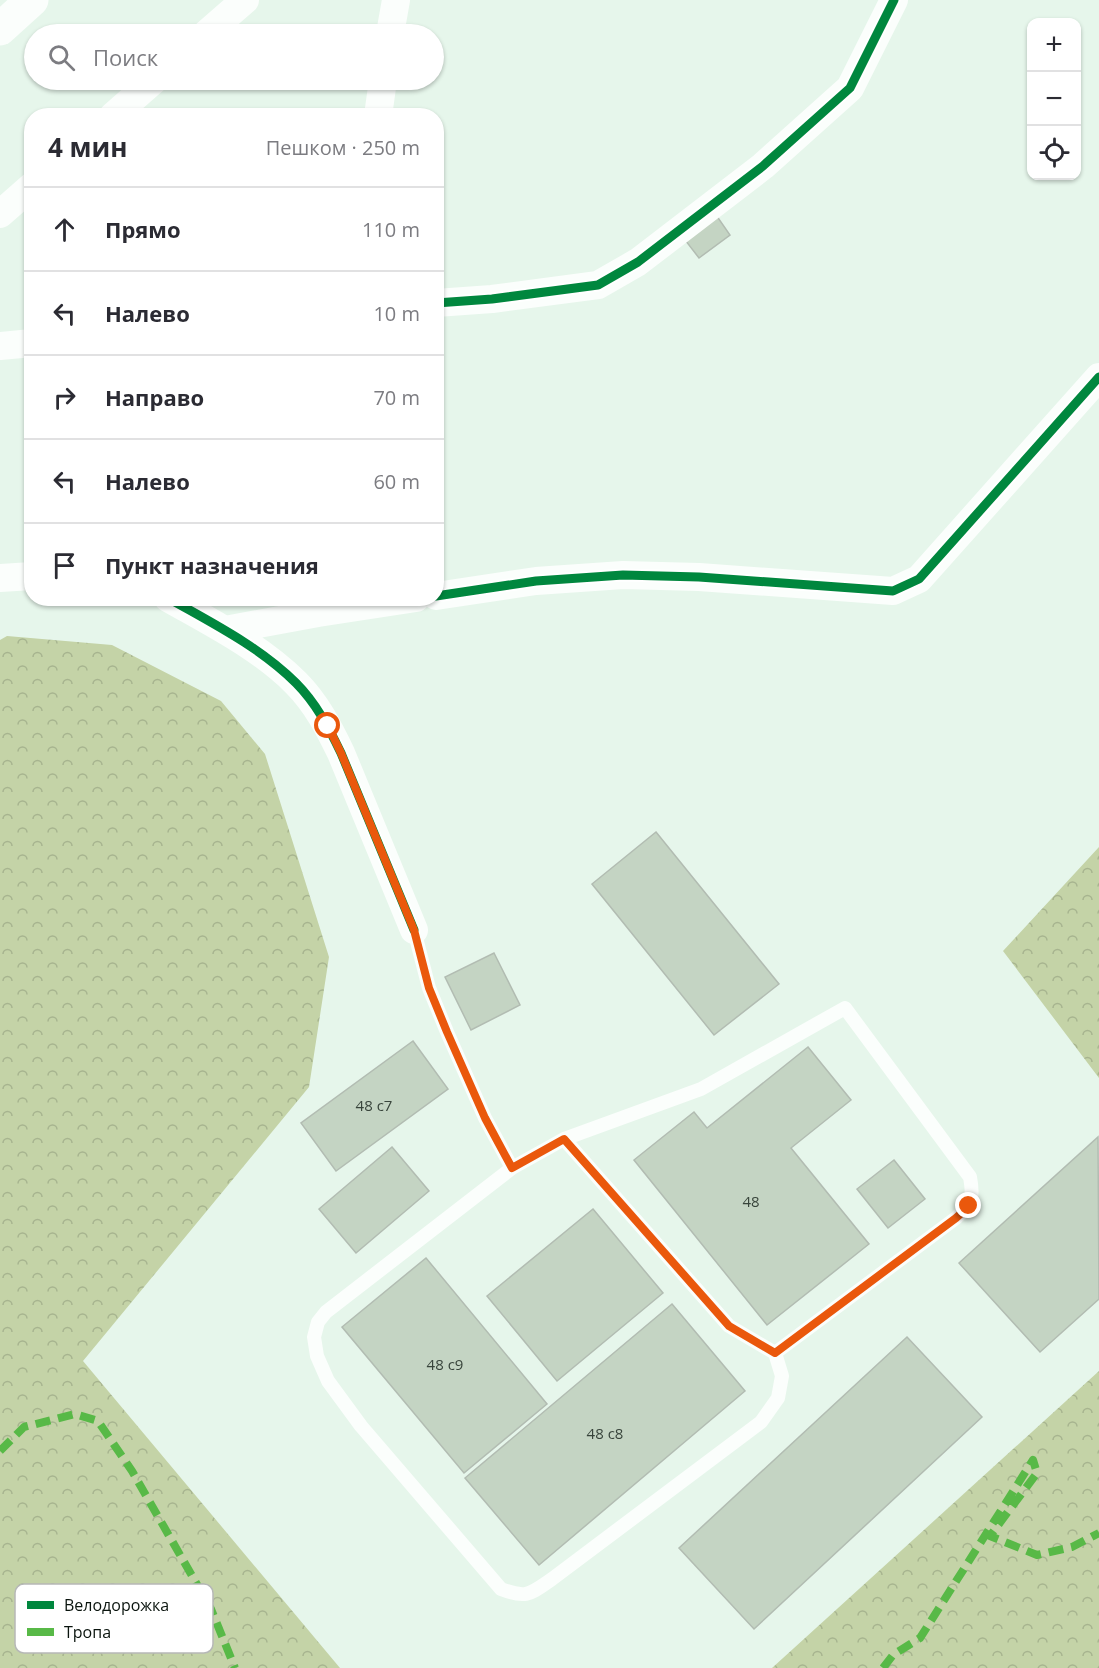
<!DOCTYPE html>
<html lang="ru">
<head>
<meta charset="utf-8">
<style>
	:root { --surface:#fff; --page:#f2f2f3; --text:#2b2b33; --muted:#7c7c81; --line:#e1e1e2 }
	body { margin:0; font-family:"Open Sans",sans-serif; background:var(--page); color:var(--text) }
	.controls { position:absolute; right:18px; top:18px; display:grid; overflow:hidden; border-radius:12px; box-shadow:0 2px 4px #0004 }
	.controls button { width:54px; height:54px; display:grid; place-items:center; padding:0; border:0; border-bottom:2px solid var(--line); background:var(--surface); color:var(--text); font:30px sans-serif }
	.stop { position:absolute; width:18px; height:18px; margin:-14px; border:4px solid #ea580c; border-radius:50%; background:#fff }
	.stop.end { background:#ea580c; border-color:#fff; box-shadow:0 2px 6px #0008 }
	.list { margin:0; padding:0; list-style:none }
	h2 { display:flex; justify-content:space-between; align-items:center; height:78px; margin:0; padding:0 24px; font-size:26px }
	h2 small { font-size:20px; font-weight:400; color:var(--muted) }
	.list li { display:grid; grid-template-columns:39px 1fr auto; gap:18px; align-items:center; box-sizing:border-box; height:84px; padding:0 24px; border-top:2px solid var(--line) }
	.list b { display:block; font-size:22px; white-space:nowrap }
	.list em { font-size:20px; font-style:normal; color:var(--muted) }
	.icon { flex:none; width:33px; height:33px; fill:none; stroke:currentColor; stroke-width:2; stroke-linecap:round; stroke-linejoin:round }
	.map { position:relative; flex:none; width:1099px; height:1668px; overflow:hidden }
	.search { position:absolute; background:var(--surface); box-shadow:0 2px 4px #0004; left:24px; top:24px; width:420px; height:66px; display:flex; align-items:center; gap:15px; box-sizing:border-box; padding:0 21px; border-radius:33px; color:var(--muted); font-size:22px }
	.panel { position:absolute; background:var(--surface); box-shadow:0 2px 4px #0004; left:24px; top:108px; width:420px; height:498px; border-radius:24px }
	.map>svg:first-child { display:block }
	.forest { fill:url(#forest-crowns) }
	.building { fill:#c4d4c3; stroke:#b2bcb2; stroke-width:1.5 }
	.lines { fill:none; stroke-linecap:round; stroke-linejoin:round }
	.lane { stroke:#fbfefc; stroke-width:14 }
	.street { stroke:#fbfefc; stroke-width:28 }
	.secondary { stroke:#fbfefc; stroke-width:33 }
	.quiet { stroke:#58b947; stroke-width:8; stroke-dasharray:15 8; stroke-linecap:butt }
	.cycleway-casing { stroke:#fff; stroke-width:13 }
	.cycleway { stroke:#00873e; stroke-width:9 }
	.route { stroke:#ea580c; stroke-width:8 }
	.labels { text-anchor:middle; stroke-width:6; stroke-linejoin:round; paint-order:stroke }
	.number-label { font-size:15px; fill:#38443b }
	.key { fill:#fff; stroke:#b6b8b7; stroke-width:1.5 }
	.key-label { font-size:16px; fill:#0a140e }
</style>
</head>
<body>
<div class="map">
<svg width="1099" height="1668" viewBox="0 0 1099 1668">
	<defs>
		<pattern id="forest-crowns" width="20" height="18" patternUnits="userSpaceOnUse" patternTransform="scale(1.5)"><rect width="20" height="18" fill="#c4d3a7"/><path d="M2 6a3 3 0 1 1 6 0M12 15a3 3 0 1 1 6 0" fill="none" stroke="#a7b48f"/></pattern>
	</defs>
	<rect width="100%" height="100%" fill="#e6f6eb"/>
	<!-- forest -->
	<path class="forest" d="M 7,636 L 112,645 L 221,701 L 265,754 L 329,957 L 309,1087 L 83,1361 L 340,1668 L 0,1668 L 0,640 Z
		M 1099,847 L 1099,1078 L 1003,951 Z
		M 1099,1371 L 1099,1668 L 772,1668 Z"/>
	<!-- building -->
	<path class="building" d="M 714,212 L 730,235 L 699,258 L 682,236 Z
		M 656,832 L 779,984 L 714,1035 L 592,884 Z
		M 494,953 L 520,1005 L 471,1030 L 445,977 Z
		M 413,1041 L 448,1089 L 336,1171 L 301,1123 Z
		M 808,1047 L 851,1100 L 791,1148 L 869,1244 L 767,1325 L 634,1160 L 694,1112 L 707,1128 Z
		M 1098,1137 L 1099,1299 L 1040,1352 L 959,1263 Z
		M 392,1147 L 429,1191 L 356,1253 L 319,1209 Z
		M 894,1160 L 925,1199 L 888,1228 L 857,1189 Z
		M 593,1209 L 663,1293 L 557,1381 L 487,1296 Z
		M 426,1258 L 547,1404 L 464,1473 L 342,1327 Z
		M 672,1304 L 745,1391 L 539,1565 L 465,1478 Z
		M 907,1337 L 982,1417 L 754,1629 L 679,1548 Z"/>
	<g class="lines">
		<!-- lane -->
		<path class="lane" d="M 414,930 L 429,988 L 447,1032 L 485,1118 L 512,1168 L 564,1139 L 729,1326 L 775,1353 L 956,1218 C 972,1203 974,1199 970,1177 L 845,1008 L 701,1089 L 564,1139
			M 512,1168 L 326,1312 L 318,1322 L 314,1337 L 317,1356 L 328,1381 L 361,1426 L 501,1589 C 527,1599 530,1594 552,1579 L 761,1422 L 778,1398 L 782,1376 L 775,1353"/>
		<!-- street -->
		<path class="street" d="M 206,34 L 245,0
			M 390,34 L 396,0
			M 113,116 L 154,80
			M 378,116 L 383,80
			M 0,214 L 32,186
			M 436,303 L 492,299 L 598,285 L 638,262 L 763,166 L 850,88 L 894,0
			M 0,346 L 32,343
			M 0,578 L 32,576
			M 436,596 L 536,581 L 623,575 L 699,577 L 893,591 L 919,579 L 1099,377
			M 168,598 C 212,623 260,647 296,683 C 316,703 329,728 341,753 L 414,930
			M 225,630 L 318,613 L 416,598"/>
		<!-- secondary -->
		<path class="secondary" d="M 0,29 L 32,0"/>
		<!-- quiet -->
		<path class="quiet" d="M 0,1451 L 24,1427 L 75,1414 L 98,1421 L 132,1471 L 211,1609 L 235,1668
			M 883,1668 L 893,1655 L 920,1638 L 1033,1460 L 1037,1473 L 990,1536 L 1037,1555 L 1072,1547 L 1099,1533"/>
		<defs>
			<path id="cycleway" d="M 436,303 L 492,299 L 598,285 L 638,262 L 763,166 L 850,88 L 894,0
				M 436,596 L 536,581 L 623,575 L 699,577 L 893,591 L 919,579 L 1099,377
				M 168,598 C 212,623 260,647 296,683 C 316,703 329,728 341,753 L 414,930"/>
		</defs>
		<!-- cycleway casing -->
		<use href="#cycleway" class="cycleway-casing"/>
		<!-- cycleway -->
		<use href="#cycleway" class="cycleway"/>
	</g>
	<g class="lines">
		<!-- route -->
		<path class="route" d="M 328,726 L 341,753 L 414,930 L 429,988 L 447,1032 L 485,1118 L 512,1168 L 564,1139 L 729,1326 L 775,1353 L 956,1218 L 969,1206"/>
	</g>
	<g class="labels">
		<!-- number labels -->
		<g class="number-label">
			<text x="374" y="1111">48 с7</text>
			<text x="751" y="1207">48</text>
			<text x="445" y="1370">48 с9</text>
			<text x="605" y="1439">48 с8</text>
		</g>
	</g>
	<!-- legend -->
	<rect x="15" y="1584" width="198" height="69" rx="9" class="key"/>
	<rect x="27" y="1601" width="27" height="8" fill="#00873e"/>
	<rect x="27" y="1628" width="27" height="8" fill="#58b947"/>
	<g class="key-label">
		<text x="64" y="1611">Велодорожка</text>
		<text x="64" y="1638">Тропа</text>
	</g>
</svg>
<div class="controls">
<button>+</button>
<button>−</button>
<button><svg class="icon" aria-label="locate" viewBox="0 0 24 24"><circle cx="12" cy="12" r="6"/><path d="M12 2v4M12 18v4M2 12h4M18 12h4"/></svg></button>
</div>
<div class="stop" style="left:328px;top:726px"></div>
<div class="stop end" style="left:969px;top:1206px"></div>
<div class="search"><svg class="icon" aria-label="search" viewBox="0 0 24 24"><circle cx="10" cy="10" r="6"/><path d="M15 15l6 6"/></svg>Поиск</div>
<section class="panel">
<h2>4 мин<small>Пешком · 250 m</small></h2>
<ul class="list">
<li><svg class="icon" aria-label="ahead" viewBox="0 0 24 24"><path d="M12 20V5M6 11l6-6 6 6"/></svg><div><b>Прямо</b></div><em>110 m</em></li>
<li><svg class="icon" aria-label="left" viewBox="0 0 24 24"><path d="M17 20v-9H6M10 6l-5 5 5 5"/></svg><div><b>Налево</b></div><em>10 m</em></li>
<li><svg class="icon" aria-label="right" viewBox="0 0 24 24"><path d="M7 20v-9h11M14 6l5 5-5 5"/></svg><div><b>Направо</b></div><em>70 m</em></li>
<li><svg class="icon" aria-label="left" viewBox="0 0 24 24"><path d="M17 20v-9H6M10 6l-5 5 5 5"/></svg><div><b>Налево</b></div><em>60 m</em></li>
<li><svg class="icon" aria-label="arrive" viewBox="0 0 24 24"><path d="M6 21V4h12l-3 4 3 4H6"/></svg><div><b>Пункт назначения</b></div></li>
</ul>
</section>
</div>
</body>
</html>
